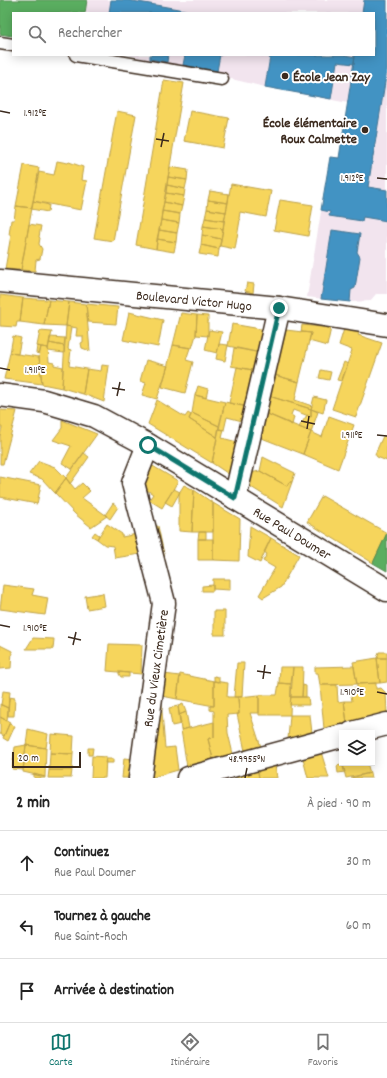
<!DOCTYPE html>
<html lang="fr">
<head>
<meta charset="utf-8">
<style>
	:root { --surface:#fff; --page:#f6f6f6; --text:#222; --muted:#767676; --line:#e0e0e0; --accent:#0f766e }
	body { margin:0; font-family:Dekko,sans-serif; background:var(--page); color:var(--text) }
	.controls { position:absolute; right:12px; bottom:12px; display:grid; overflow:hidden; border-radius:0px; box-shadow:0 2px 10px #0003 }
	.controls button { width:36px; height:36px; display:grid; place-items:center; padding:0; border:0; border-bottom:1px solid var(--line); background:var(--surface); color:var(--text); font:20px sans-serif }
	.scale { position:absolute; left:12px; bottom:10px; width:69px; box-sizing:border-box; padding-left:4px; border:2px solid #3b2a1e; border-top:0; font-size:11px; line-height:14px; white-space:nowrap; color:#3b2a1e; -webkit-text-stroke:3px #fff; paint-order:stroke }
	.stop { position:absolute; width:12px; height:12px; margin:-9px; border:3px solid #0f766e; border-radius:50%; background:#fff }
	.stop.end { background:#0f766e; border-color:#fff; box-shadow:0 1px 4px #0008 }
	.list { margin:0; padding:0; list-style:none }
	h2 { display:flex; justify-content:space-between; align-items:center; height:52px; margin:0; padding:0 16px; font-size:17px }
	h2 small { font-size:13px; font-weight:400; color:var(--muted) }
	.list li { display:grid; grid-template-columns:26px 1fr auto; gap:12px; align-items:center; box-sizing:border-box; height:64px; padding:0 16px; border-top:1px solid var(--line) }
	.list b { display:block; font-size:15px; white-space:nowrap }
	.list p { margin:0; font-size:13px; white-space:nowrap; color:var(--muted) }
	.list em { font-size:13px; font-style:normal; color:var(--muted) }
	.icon { flex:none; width:22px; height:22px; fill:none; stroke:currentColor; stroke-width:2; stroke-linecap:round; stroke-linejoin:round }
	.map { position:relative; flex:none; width:387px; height:778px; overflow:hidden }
	.search { position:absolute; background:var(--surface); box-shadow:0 2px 10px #0003; left:12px; right:12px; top:12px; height:44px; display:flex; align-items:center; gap:10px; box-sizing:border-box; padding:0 14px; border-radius:0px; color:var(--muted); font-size:15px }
	.sheet { height:244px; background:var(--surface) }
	nav { display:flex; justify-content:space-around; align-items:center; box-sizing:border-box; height:56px; border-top:1px solid var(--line); background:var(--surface); font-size:11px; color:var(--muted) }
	nav a { display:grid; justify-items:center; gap:2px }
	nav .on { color:var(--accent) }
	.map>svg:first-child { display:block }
	.built { fill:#f2e4ee }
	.homes { fill:#f6d55c; stroke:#bea249 }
	.schools { fill:#4393c3; stroke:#417492 }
	.public { fill:#5aae61; stroke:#51864d }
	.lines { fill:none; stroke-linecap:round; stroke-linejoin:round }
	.lane-casing { stroke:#3b2a1e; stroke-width:15 }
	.street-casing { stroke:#3b2a1e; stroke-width:25 }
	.lane { stroke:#fff; stroke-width:12 }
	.street { stroke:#fff; stroke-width:22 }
	.route { stroke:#0f766e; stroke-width:5 }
	.ticks { fill:none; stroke:#3b2a1e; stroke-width:1.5 }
	.poi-dot { fill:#3b2a1e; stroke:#fff; stroke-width:1.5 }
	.labels { text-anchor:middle; stroke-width:4; stroke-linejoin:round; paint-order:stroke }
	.poi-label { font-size:14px; font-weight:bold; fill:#3b2a1e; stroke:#fff; text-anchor:start }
	.street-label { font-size:14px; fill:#3b2a1e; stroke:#fff }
	.ticks-label { font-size:10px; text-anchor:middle; fill:#3b2a1e; stroke:#fff; stroke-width:4; stroke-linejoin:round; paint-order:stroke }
</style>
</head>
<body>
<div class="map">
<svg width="387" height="778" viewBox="0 0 387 778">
	<rect width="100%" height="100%" fill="#fff"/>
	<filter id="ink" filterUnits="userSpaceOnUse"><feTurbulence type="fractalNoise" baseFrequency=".025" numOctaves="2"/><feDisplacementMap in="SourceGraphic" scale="8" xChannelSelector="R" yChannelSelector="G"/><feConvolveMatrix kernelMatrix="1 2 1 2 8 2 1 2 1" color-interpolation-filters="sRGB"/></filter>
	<g filter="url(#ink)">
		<!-- built -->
		<path class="built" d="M 87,0 L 387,0 L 387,294 L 376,294 L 370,301 L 349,302 L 307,297 L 330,157 L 339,158 L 348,103 L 265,87 L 129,55 L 374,55 L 374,13 L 85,13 Z"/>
		<!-- homes -->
		<path class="homes" d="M 164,80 L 184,83 L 156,249 L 136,245 Z
			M 117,111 L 136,115 L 113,241 L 94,238 Z
			M 190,111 L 229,118 L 223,148 L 184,141 Z
			M 57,161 L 68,163 L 69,162 L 83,167 L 81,180 L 87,181 L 81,210 L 33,201 L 39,172 L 54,175 Z
			M 24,165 L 39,168 L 32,208 L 16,206 Z
			M 170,167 L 188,170 L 187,180 L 168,177 Z
			M 168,177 L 187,180 L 185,189 L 167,185 Z
			M 231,184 L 271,191 L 266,217 L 240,212 L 239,219 L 240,220 L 235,249 L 220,246 Z
			M 167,185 L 185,189 L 184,196 L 166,193 Z
			M 210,191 L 229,194 L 228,203 L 208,200 Z
			M 166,193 L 184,196 L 182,206 L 164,202 Z
			M 208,200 L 228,203 L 226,212 L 207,209 Z
			M 280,200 L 313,205 L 308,236 L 274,230 Z
			M 33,201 L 49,205 L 48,212 L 31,209 Z
			M 164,202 L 182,206 L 180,214 L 162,211 Z
			M 16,206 L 32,208 L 21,270 L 5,269 L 11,235 L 9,235 L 11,220 L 14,220 Z
			M 207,209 L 226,212 L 224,221 L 205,218 Z
			M 162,211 L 180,214 L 179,223 L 161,220 Z
			M 205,218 L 224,221 L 223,229 L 203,226 Z
			M 161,220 L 179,223 L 177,233 L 159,230 Z
			M 29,224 L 41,226 L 39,237 L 40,238 L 39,244 L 42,249 L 40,259 L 36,260 L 35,271 L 21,270 Z
			M 203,226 L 223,229 L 221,239 L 202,235 Z
			M 159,230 L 177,233 L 176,242 L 157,239 Z
			M 202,235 L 221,239 L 219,249 L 201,245 Z
			M 157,239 L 176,242 L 174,252 L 156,249 Z
			M 201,245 L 219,249 L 218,257 L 199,254 Z
			M 247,283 L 254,284 L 253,293 L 245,291 Z
			M 0,295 L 23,298 L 20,322 L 17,322 L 16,327 L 0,326 Z
			M 23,298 L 49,300 L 44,325 L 20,322 Z
			M 49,300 L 69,302 L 66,326 L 44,325 Z
			M 69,302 L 86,304 L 90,351 L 82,348 L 81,343 L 83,342 L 83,336 L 76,336 L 77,328 L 66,326 Z
			M 86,304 L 118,307 L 116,324 L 88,322 Z
			M 129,312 L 163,320 L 158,347 L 123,340 Z
			M 181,313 L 197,315 L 196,335 L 192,348 L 173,345 Z
			M 197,315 L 208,316 L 208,336 L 196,335 Z
			M 232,324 L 266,330 L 261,353 L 228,346 Z
			M 302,325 L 331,328 L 327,346 L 309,341 L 311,333 L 301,332 Z
			M 66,326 L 71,327 L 68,349 L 71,350 L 69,366 L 87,369 L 83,394 L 62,388 Z
			M 344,329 L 360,331 L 358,335 L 382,343 L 356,417 L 332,409 L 352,350 L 339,345 Z
			M 209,330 L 222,332 L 217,353 L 205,350 Z
			M 286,330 L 311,333 L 299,382 L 275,375 Z
			M 40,331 L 52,332 L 48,348 L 37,346 Z
			M 13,336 L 21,338 L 18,354 L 10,353 Z
			M 50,337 L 65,338 L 64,346 L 49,343 Z
			M 49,343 L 64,346 L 64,353 L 48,351 Z
			M 219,344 L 228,345 L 225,361 L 216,359 Z
			M 173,345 L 190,348 L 186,360 L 193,362 L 185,393 L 162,387 Z
			M 37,346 L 41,347 L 39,354 L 36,353 Z
			M 41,347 L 48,348 L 49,362 L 54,363 L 54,365 L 63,367 L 62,388 L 42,384 L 39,357 Z
			M 234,348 L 261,353 L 258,371 L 231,366 Z
			M 10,353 L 39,357 L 42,384 L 4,379 Z
			M 146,360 L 168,366 L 157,399 L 142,395 L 146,383 L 140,381 Z
			M 344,362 L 348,364 L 342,381 L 337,380 Z
			M 102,365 L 109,366 L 104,402 L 83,394 L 87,369 L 101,371 Z
			M 237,367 L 258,371 L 251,408 L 229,403 Z
			M 321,370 L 331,372 L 329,380 L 319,378 Z
			M 274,375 L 299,382 L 295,400 L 312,406 L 311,409 L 269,396 Z
			M 198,386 L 208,389 L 206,398 L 195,395 Z
			M 195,395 L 225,402 L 219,426 L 192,413 Z
			M 269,396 L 311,409 L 311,417 L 293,410 L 291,415 L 294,417 L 292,425 L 265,413 Z
			M 314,397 L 326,400 L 323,413 L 311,409 Z
			M 157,400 L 185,417 L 188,413 L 191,415 L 189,419 L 217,437 L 212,463 L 148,424 Z
			M 225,402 L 249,407 L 246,422 L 227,417 L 224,430 L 219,429 Z
			M 311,409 L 318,412 L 311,432 L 299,427 L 307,415 L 311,417 Z
			M 0,410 L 17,411 L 3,464 L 0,464 L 0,436 L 2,427 L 0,427 Z
			M 192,413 L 219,426 L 217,437 L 189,419 Z
			M 265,413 L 311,432 L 303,454 L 259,437 Z
			M 329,416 L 354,425 L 338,469 L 303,454 L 311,432 L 322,437 Z
			M 62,420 L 97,434 L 72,469 L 62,463 L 71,446 L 53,440 L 62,428 Z
			M 219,429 L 224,430 L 222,438 L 241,443 L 230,475 L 212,463 Z
			M 383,436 L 387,437 L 387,461 L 377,457 L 375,454 Z
			M 84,453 L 89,457 L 70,484 L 66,478 Z
			M 263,457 L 295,473 L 292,482 L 289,482 L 287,486 L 260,471 Z
			M 39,461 L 55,467 L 66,478 L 55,493 L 42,479 L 29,474 Z
			M 151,465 L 178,481 L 162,508 L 149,500 L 153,494 L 139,485 Z
			M 260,471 L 287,486 L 289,482 L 292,482 L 283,507 L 251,487 L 249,479 L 250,473 Z
			M 0,477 L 41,485 L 37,504 L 0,497 Z
			M 66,478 L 75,489 L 82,483 L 90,491 L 82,498 L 107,516 L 91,527 L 75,514 L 55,493 Z
			M 184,485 L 194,490 L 192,532 L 179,531 L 179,493 Z
			M 174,489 L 180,492 L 172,506 L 165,502 Z
			M 194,490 L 213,503 L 213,532 L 192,532 Z
			M 322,496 L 387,533 L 373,563 L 307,522 Z
			M 113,503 L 118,507 L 110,519 L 105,515 Z
			M 213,503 L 240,519 L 239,561 L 213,560 Z
			M 107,524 L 122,534 L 122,537 L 137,534 L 140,554 L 115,558 L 113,546 L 105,545 L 97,539 Z
			M 158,526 L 165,559 L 155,560 L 148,528 Z
			M 250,526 L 271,538 L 260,563 L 248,557 Z
			M 95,532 L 99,535 L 97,539 L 92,536 Z
			M 199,532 L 206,532 L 206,539 L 198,539 Z
			M 271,538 L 299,555 L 281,587 L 263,598 L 259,595 L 275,568 L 263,561 L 267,554 L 264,552 Z
			M 198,539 L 213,539 L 213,560 L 198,560 Z
			M 213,579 L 230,579 L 230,590 L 213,589 Z
			M 3,585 L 34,589 L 32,595 L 48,598 L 45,615 L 0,609 Z
			M 213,585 L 213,591 L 202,591 L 202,586 Z
			M 103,593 L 105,606 L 87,609 L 85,596 Z
			M 214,611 L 225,611 L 225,635 L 214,635 Z
			M 33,638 L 54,639 L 53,649 L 26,649 Z
			M 109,644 L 142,645 L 141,674 L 107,671 Z
			M 0,645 L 12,651 L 11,668 L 0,669 Z
			M 379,652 L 387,652 L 387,658 L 377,658 Z
			M 377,658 L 387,658 L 387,682 L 380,683 Z
			M 377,658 L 380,683 L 357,684 L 353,662 Z
			M 237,663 L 244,663 L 242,697 L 234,697 Z
			M 354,666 L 357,684 L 320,685 L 318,673 L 315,673 L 315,667 Z
			M 280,667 L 293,667 L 291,684 L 279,683 Z
			M 293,667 L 303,667 L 302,697 L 291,697 Z
			M 119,672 L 129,673 L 129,677 L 121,677 L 119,674 Z
			M 156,673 L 180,676 L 177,699 L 162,696 L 162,712 L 152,714 Z
			M 180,674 L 214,681 L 214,706 L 177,699 Z
			M 214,676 L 219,677 L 219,682 L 214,681 Z
			M 214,681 L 228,683 L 227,697 L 238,697 L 239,714 L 227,715 L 228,733 L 233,754 L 213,759 L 208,739 L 214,737 L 214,711 L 210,710 L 210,706 L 214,706 Z
			M 279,683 L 291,684 L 290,715 L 259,715 L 259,695 L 277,695 Z
			M 376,683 L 376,689 L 381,688 L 386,693 L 387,712 L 347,723 L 344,701 L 352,701 L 350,689 L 357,687 L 357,684 Z
			M 303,685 L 306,686 L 306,697 L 302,697 Z
			M 320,685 L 337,685 L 338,702 L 344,701 L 347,723 L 324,729 Z
			M 3,691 L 10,692 L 8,708 L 1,705 Z
			M 259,695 L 259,713 L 250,713 L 261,747 L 245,751 L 237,714 L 239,714 L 238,697 Z
			M 9,697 L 15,698 L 14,716 L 8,716 Z
			M 291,697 L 308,697 L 309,705 L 290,705 Z
			M 0,704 L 8,708 L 7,721 L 0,717 Z
			M 183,704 L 186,712 L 179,715 L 178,706 Z
			M 178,706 L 181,724 L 172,726 L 169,708 Z
			M 162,712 L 165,748 L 175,747 L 178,770 L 150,778 L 152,714 Z
			M 186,712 L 189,728 L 181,730 L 179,715 Z
			M 290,715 L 310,715 L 312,733 L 288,739 Z
			M 0,717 L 10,722 L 4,736 L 0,734 Z
			M 214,722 L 214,737 L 208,739 L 213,759 L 187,767 L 181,730 Z
			M 9,724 L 15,726 L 8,741 L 3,738 Z
			M 28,729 L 48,734 L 46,748 L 26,745 Z
			M 51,734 L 74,736 L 73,754 L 50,753 Z
			M 26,745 L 23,770 L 12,769 L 15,747 Z
			M 26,745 L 46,748 L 45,777 L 23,772 Z
			M 88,748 L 93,748 L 92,755 L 88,755 Z
			M 321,752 L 329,778 L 308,778 L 302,755 Z
			M 50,753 L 73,754 L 72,770 L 49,770 Z
			M 92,756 L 106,757 L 105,778 L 91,778 Z
			M 124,758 L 136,759 L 134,778 L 122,778 Z
			M 106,759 L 113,759 L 113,763 L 105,763 Z
			M 342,763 L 367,763 L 370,773 L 346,778 Z
			M 275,764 L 277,778 L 259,778 L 257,768 Z
			M 343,764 L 345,772 L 338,773 L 337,766 Z
			M 49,770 L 72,770 L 71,778 L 48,778 Z
			M 258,770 L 259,778 L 230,778 Z
			M 370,773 L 371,778 L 351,778 Z
			M 34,774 L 45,777 L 45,778 L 34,778 Z"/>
		<!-- schools -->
		<path class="schools" d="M 111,0 L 127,0 L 201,13 L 109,13 Z
			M 364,0 L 387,0 L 387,70 L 368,187 L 387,190 L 387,221 L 363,217 L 362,221 L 329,216 L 330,212 L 321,210 L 330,157 L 339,158 L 355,55 L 374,55 L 374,13 L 362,13 Z
			M 150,55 L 168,55 L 167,62 L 150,59 Z
			M 185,55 L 220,55 L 217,71 L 183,65 Z
			M 259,55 L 345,55 L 355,57 L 354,64 L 337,62 L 331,99 L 265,87 L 270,57 Z
			M 332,230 L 360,234 L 357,252 L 360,257 L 355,288 L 351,290 L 350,302 L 321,299 Z"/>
		<!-- public -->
		<path class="public" d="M 0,0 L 87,0 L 85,13 L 13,13 L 13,36 L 0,34 Z
			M 387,533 L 387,571 L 373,563 Z"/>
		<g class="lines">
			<defs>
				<path id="lane" d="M 0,43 L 13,45
					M 76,55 L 222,79"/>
				<g id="street">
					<path id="s1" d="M 0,281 L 279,308 L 387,325"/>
					<path id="s2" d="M 0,395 L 44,401 L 94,416 L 148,445 L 387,590"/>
					<path d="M 235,498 L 279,308"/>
					<path d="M 352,733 L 387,724"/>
					<path id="s3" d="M 140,778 L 164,603 L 133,483 L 148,445"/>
					<path d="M 188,778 L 342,736"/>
				</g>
			</defs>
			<!-- lane casing -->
			<use href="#lane" class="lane-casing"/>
			<!-- street casing -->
			<use href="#street" class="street-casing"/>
			<!-- lane -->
			<use href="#lane" class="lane"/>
			<!-- street -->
			<use href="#street" class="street"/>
		</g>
	</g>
	<g class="lines" filter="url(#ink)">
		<!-- route -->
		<path class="route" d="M 148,445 L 235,498 L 279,308"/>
	</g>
	<!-- ticks -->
	<path class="ticks" d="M 0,111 L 10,113M 156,139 L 169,141M 161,147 L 164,133M 377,178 L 387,179M 0,368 L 10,370M 112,388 L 125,390M 117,396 L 120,382M 301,421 L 315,424M 307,429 L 309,416M 377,435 L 387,436M 0,625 L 10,627M 68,637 L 81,640M 73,645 L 76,632M 257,671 L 271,673M 263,679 L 265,665M 377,692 L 387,694M 245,778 L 247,768"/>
	<!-- markers -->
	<g class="poi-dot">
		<circle cx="285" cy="76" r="4"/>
		<circle cx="365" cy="130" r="4"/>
	</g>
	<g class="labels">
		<!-- poi labels -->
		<g class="poi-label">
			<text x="293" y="81">École Jean Zay</text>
			<text x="357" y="127" text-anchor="end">École élémentaire<tspan x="357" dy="16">Roux Calmette</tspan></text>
		</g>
		<!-- street labels -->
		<g class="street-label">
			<text dy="5" stroke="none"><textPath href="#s1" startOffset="195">Boulevard Victor Hugo</textPath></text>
			<text dy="5" stroke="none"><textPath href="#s2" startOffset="327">Rue Paul Doumer</textPath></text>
			<text dy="5" stroke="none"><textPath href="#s3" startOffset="111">Rue du Vieux Cimetière</textPath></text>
		</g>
	</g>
	<g class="ticks-label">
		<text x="35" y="116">1.912°E</text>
		<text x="352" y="181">1.912°E</text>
		<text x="35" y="373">1.911°E</text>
		<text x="352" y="438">1.911°E</text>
		<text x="35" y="631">1.910°E</text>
		<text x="352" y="695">1.910°E</text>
		<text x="247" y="762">48.9955°N</text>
	</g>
</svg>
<div class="controls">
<button><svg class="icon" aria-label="layers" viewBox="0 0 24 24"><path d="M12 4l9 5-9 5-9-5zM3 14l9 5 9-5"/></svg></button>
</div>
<div class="scale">20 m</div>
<div class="stop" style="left:148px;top:445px"></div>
<div class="stop end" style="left:279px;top:308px"></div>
<div class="search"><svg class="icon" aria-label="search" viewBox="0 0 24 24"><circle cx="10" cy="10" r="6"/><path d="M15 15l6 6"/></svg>Rechercher</div>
</div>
<section class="sheet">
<h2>2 min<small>À pied · 90 m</small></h2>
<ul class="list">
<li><svg class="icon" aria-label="ahead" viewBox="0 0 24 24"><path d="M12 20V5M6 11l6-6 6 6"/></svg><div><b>Continuez</b><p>Rue Paul Doumer</p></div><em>30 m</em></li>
<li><svg class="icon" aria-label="left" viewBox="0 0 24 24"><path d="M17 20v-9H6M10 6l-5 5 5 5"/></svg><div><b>Tournez à gauche</b><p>Rue Saint-Roch</p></div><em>60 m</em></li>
<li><svg class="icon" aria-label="arrive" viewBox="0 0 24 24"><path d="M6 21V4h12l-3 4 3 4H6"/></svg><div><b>Arrivée à destination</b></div></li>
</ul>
</section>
<nav>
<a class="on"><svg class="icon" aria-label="map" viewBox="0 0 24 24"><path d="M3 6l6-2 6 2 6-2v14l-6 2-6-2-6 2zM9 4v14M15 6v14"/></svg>Carte</a>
<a><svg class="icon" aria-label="directions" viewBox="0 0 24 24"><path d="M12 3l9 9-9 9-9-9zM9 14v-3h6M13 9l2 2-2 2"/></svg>Itinéraire</a>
<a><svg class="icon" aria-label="saved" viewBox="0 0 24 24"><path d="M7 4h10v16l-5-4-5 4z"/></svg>Favoris</a>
</nav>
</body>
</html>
